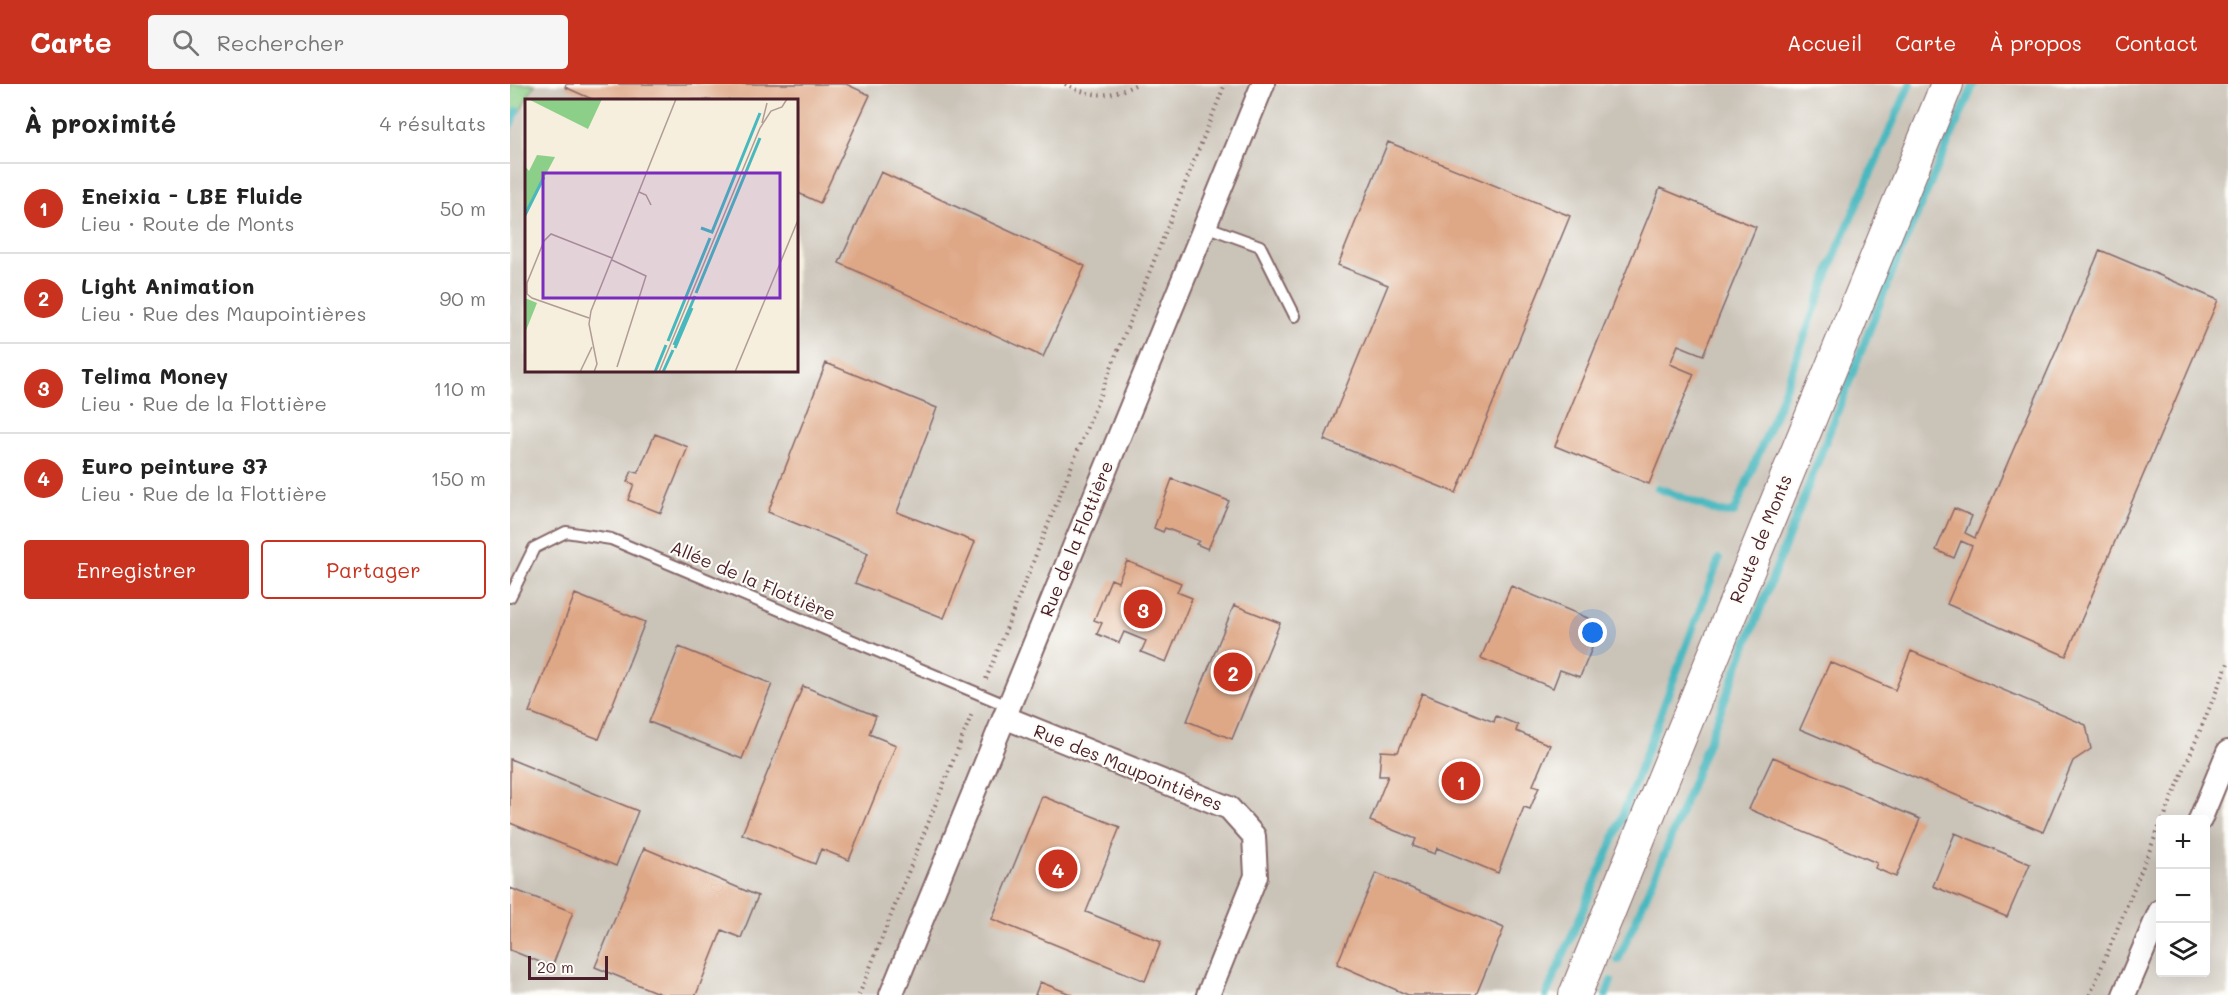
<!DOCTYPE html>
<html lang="fr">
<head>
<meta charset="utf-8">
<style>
	:root { --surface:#fff; --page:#f6f6f6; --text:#222; --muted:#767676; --line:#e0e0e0; --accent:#c8321e }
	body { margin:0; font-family:Mali,sans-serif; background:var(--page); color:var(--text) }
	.controls { position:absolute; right:18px; bottom:18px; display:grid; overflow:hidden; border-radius:6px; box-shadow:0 6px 24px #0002 }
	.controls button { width:54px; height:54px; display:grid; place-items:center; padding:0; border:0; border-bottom:2px solid var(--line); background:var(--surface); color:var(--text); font:30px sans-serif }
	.scale { position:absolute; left:18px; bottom:15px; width:80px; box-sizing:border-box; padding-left:6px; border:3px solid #4a1f2b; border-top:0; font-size:16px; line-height:21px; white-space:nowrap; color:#4a1f2b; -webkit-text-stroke:4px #fdfcf7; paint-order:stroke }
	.you { position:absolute; left:1083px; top:549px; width:21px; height:21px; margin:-15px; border:4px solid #fff; border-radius:50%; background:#1a73e8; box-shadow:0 0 0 9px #1a73e833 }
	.badge { display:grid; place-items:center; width:39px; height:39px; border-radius:50%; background:var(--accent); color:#fff; font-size:20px; font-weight:700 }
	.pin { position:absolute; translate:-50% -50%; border:3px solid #fff; box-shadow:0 2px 6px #0006 }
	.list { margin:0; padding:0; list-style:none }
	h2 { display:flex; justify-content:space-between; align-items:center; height:78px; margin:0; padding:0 24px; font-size:26px }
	h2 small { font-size:20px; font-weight:400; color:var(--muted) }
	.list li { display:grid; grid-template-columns:39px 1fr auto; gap:18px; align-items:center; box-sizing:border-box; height:90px; padding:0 24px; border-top:2px solid var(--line) }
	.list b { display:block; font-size:22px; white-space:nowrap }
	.list p { margin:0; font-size:20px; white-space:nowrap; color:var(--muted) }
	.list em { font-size:20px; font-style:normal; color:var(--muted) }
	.actions { display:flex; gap:12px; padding:18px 24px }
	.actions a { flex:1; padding:14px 0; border:2px solid var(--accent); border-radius:6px; text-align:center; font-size:21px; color:var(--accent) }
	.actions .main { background:var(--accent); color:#fff }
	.icon { flex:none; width:33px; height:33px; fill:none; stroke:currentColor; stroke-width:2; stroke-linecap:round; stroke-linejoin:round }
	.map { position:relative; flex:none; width:1718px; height:911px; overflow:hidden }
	header { display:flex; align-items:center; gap:36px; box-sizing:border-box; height:84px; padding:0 30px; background:var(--accent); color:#fff }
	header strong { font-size:28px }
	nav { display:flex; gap:33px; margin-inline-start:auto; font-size:21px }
	.search { width:420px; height:54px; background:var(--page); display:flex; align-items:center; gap:15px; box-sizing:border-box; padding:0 21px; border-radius:6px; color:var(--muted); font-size:22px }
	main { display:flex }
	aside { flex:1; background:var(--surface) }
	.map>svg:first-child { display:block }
	.industrial { fill:#cac3b8; fill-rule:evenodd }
	.green { fill:#8bcf88; stroke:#6a775a; stroke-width:1.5 }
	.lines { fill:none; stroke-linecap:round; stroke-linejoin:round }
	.stream { stroke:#48b8bf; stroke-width:8 }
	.building { fill:#dea786 }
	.service-casing { stroke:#866869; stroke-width:14 }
	.minor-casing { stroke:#866869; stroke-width:26 }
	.secondary-casing { stroke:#866869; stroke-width:34 }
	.path { stroke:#866869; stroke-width:4; stroke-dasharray:1.5 4.5; stroke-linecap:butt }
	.service { stroke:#fff; stroke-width:10 }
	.minor { stroke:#fff; stroke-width:22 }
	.secondary { stroke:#fff; stroke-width:32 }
	.labels { text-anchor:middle; stroke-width:4.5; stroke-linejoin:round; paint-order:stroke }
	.street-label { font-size:18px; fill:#4a1f2b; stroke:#fdfcf7 }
	.inset-river { fill:none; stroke:#48b8bf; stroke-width:3 }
	.inset-road { fill:none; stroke:#b19c96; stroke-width:1.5 }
	.view { fill:#7b2cbf; fill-opacity:0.15; stroke:#7b2cbf; stroke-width:3 }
	.inset-edge { fill:none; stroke:#4a1f2b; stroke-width:3 }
</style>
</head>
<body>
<header>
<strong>Carte</strong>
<div class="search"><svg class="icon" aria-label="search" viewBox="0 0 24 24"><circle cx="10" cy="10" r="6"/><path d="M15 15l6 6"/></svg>Rechercher</div>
<nav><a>Accueil</a><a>Carte</a><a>À propos</a><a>Contact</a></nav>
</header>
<main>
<aside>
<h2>À proximité<small>4 résultats</small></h2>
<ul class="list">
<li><span class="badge">1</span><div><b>Eneixia - LBE Fluide</b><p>Lieu · Route de Monts</p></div><em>50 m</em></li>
<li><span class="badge">2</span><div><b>Light Animation</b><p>Lieu · Rue des Maupointières</p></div><em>90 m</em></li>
<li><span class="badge">3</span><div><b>Telima Money</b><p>Lieu · Rue de la Flottière</p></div><em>110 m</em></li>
<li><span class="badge">4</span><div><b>Euro peinture 37</b><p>Lieu · Rue de la Flottière</p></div><em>150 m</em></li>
</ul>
<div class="actions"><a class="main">Enregistrer</a><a>Partager</a></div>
</aside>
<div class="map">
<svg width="1718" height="911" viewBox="0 0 1718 911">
	<rect width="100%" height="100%" fill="#fdfcf7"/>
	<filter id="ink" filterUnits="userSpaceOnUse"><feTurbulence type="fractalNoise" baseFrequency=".0167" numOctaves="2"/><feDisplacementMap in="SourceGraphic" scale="12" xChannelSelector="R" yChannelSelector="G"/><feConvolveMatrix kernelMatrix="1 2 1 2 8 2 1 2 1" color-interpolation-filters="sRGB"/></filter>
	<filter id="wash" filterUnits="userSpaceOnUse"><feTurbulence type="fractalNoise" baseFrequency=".008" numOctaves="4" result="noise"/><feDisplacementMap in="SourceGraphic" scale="24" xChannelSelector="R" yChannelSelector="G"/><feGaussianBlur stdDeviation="1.35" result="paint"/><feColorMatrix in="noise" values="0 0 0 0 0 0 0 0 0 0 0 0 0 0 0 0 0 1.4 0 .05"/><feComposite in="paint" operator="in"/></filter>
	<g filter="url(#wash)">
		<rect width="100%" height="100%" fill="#f6efdd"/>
		<!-- industrial -->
		<path class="industrial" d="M 25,0 L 1718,0 L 1718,911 L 0,911 L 0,45 ZM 16,16 L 286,16 L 286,286 L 16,286 ZM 1650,736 L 1696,736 L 1696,888 L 1650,888 Z"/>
		<!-- green -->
		<path class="green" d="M 0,0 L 25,0 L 0,45 Z"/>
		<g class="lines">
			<!-- stream -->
			<path class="stream" d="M 0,41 L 7,27
				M 1148,404 L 1209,428 L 1224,429 L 1268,323 L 1327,166 L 1400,0
				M 1108,876 L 1154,771 L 1386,178 L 1464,0
				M 1036,911 L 1102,759 L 1209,475
				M 1096,911 L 1101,897"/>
		</g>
		<g id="blocks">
			<!-- building -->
			<path class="building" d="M 56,0 L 336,0 L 360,11 L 310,119 L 286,108 L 286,16 L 84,16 L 55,3 Z
				M 878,58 L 1060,132 L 946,409 L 814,356 L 878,201 L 828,181 Z
				M 371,88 L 575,182 L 533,273 L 329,179 Z
				M 1150,104 L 1246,143 L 1193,271 L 1168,261 L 1160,280 L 1184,290 L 1139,400 L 1045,362 Z
				M 1590,166 L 1708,216 L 1556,572 L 1437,520 L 1462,462 L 1451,457 L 1444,474 L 1426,466 L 1444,424 L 1462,432 L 1455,449 L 1465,454 Z
				M 316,279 L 427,324 L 387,428 L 465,458 L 434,534 L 345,499 L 358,469 L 258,428 Z
				M 145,350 L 178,363 L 151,429 L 118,416 L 124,400 L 117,398 L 122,387 L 128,389 Z
				M 662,395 L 719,417 L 698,465 L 686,460 L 689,457 L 655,444 L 653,448 L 644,444 Z
				M 617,477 L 671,499 L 667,508 L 682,514 L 656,578 L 631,568 L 636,557 L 614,548 L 609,559 L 587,550 L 592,539 L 584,536 L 601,495 L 608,498 Z
				M 1001,502 L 1092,540 L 1070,593 L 1050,586 L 1043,604 L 971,574 Z
				M 65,510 L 135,538 L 89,655 L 19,628 Z
				M 724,521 L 770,539 L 722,655 L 677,637 Z
				M 169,563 L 262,600 L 232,675 L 139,638 Z
				M 1401,567 L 1576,641 L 1581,665 L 1563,677 L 1533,748 L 1290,645 L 1320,578 L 1385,606 Z
				M 293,602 L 366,632 L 359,650 L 386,661 L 339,776 L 311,765 L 305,780 L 232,750 Z
				M 912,609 L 984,638 L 986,632 L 1008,641 L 1006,647 L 1040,661 L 1023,701 L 1029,703 L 1020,725 L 1014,723 L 988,789 L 927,764 L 925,770 L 903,762 L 906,755 L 860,737 L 878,692 L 869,692 L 871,667 L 888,668 Z
				M 1263,673 L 1410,735 L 1386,793 L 1365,784 L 1367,779 L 1239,725 Z
				M 0,675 L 128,727 L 106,782 L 0,739 Z
				M 532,712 L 610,743 L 576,828 L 651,858 L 635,897 L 482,835 Z
				M 1445,749 L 1520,780 L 1497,833 L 1423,802 Z
				M 134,764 L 248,812 L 231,854 L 212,846 L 186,911 L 153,911 L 85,883 Z
				M 866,789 L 994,844 L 966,911 L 898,911 L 827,880 Z
				M 0,804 L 63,828 L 42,883 L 0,866 Z
				M 530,898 L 563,911 L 525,911 Z"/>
		</g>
	</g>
	<g filter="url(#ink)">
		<use href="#blocks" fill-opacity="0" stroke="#866869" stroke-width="1.5"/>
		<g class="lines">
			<defs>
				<path id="service" d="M 695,142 L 750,162 L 785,232
					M 0,513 L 24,464 L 56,448 L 101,455 L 498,622"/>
				<path id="minor" d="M 494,633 L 719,724 L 744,752 L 746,792 L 698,911
					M 1690,736 L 1718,668
					M 381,911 L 753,0
					M 1614,911 L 1650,827"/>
				<path id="secondary" d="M 1065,911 L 1437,0"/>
			</defs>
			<!-- service casing -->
			<use href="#service" class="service-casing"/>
			<!-- minor casing -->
			<use href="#minor" class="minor-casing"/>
			<!-- secondary casing -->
			<use href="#secondary" class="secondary-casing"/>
			<!-- path -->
			<path class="path" d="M 555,0 C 582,14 599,14 627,0
				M 476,595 L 715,0
				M 1653,736 L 1718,579
				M 349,911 L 463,627
				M 1580,911 L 1650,741"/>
			<!-- service -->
			<use href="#service" class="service"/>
			<!-- minor -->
			<use href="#minor" class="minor"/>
			<!-- secondary -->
			<use href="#secondary" class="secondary"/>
		</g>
	</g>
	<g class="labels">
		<!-- street labels -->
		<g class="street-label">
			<text transform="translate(567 455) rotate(-68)" y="6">Rue de la Flottière</text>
			<text transform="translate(1251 455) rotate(-68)" y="6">Route de Monts</text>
			<text transform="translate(243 497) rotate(23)" y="6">Allée de la Flottière</text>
			<text transform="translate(618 684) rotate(22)" y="6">Rue des Maupointières</text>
		</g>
	</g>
	<!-- overview -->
	<g transform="translate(15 15)">
		<rect width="273" height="273" fill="#f6efdd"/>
		<path d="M 3,0 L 77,0 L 63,30 ZM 12,56 L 30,58 L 0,115 L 0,67 L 4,72 ZM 0,199 L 12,204 L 0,234 Z" fill="#8bcf88"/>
		<path class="inset-river" d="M 0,116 L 19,78M 176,129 L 187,133 L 235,14M 171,194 L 235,39M 143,242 L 185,139M 149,246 L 170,197M 150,249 L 167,209M 130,273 L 141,246M 138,273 L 148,251"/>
		<path class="inset-road" d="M 237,24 L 242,4M 114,93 L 121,96 L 126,106M 87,161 L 121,177 L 92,268M 64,219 L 7,199 L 2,195 L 2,184 L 19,142 L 26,135 L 87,159M 55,273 L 67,248M 69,273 L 72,265 L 64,225 L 66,212 L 151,0M 134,273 L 235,29 L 246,12 L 257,8 L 262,0M 210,273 L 273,121"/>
		<path class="view" d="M 18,74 L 255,74 L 255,199 L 18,199 Z"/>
		<rect width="273" height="273" class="inset-edge"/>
	</g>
</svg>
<div class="controls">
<button>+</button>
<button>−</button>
<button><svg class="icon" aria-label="layers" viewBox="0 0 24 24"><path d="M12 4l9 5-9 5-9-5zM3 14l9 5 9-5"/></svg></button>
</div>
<div class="scale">20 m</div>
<div class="you"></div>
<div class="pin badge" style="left:951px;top:697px">1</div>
<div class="pin badge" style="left:723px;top:588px">2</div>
<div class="pin badge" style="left:633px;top:525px">3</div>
<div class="pin badge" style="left:548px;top:785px">4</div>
</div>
</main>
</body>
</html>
